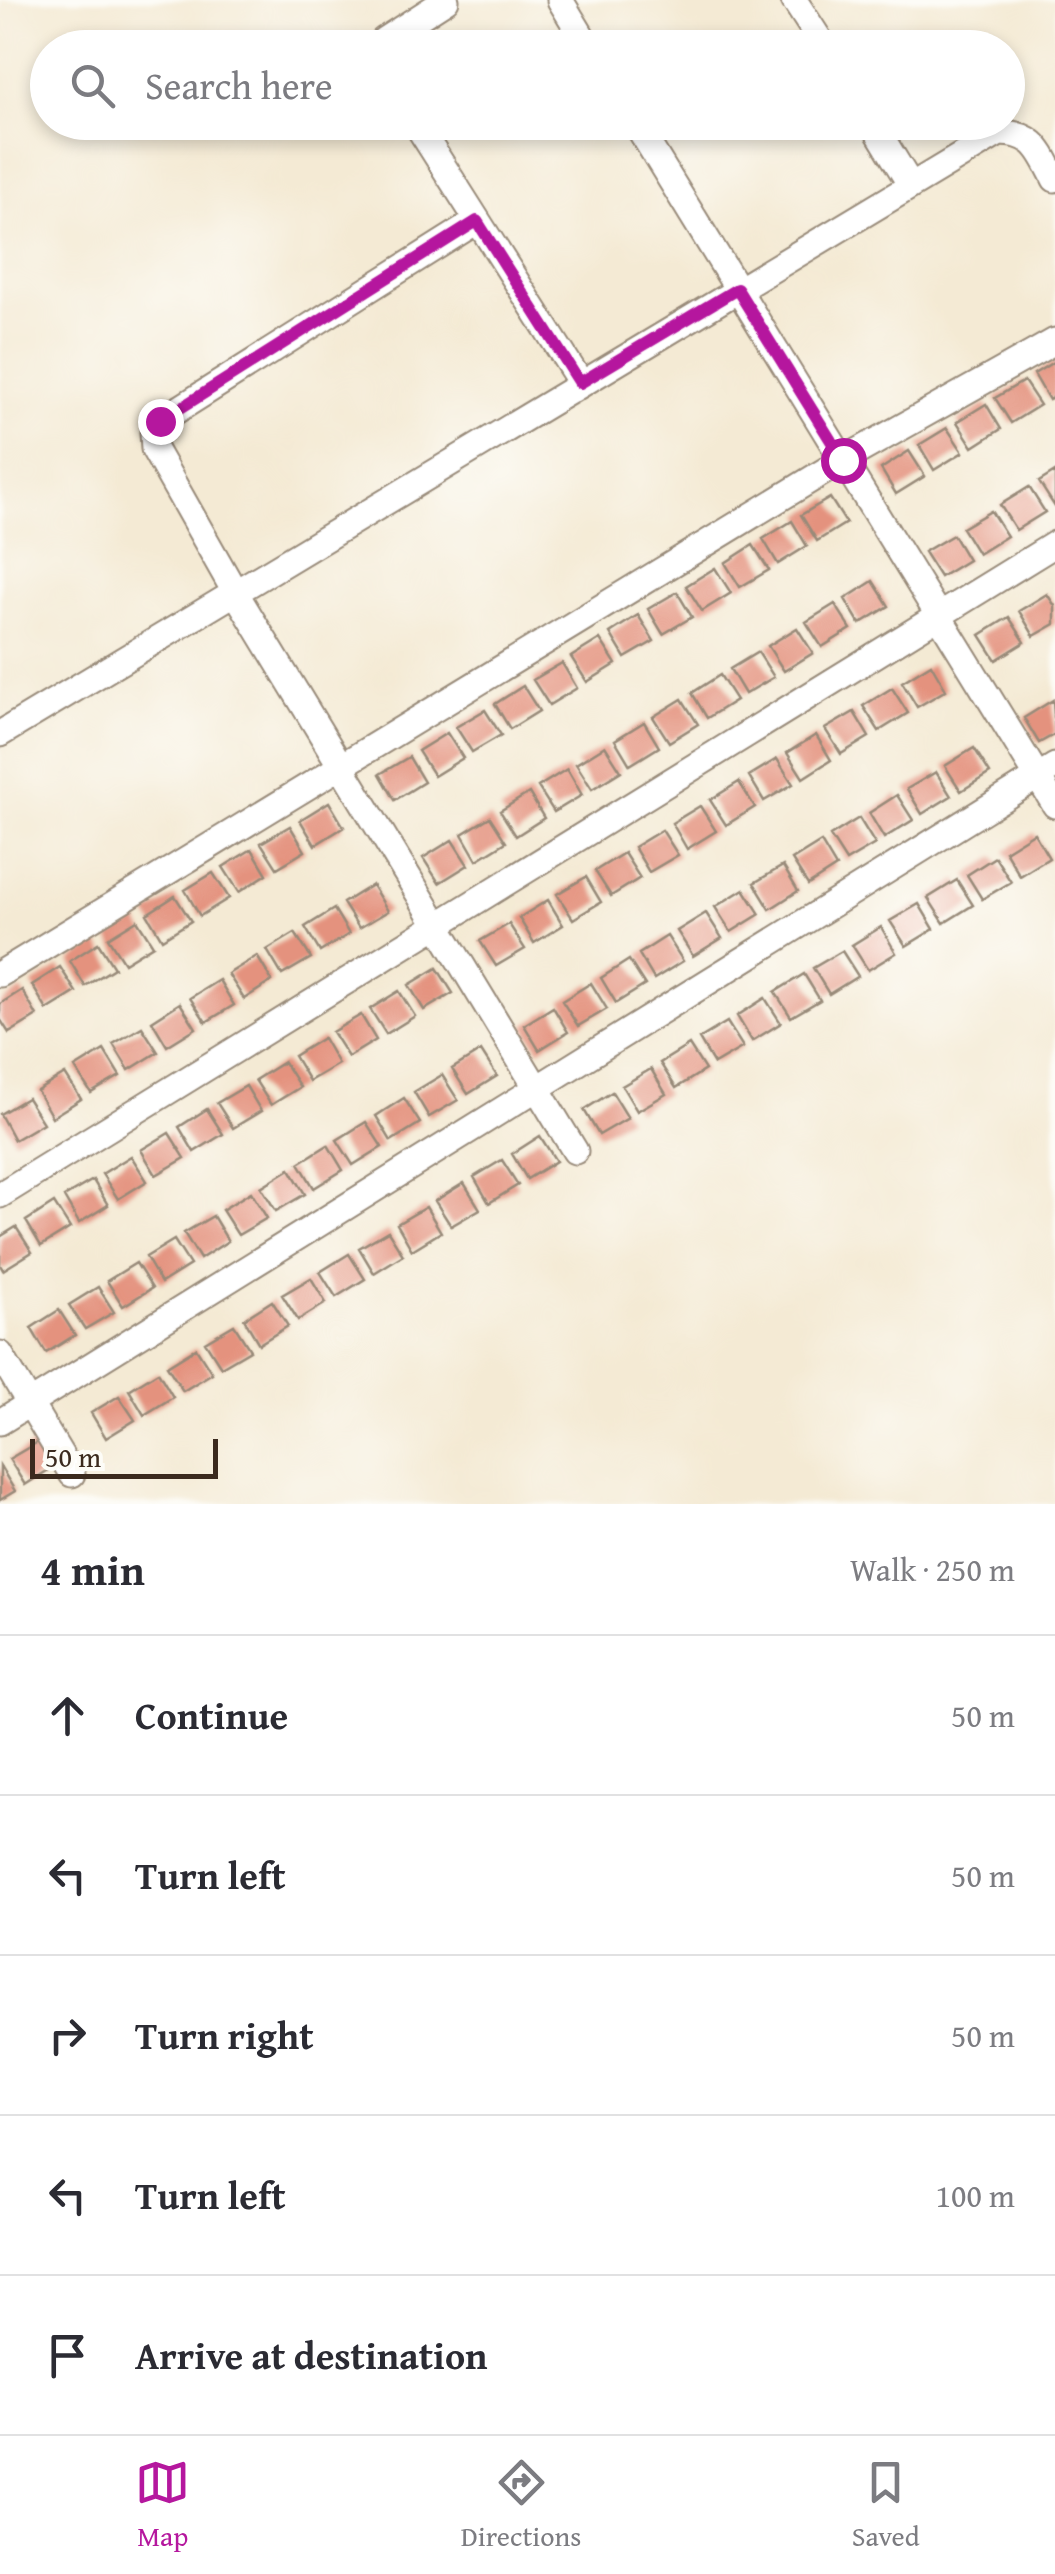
<!DOCTYPE html>
<html lang="en">
<head>
<meta charset="utf-8">
<style>
	:root { --surface:#fff; --page:#f7f7f7; --text:#2b2b33; --muted:#7c7c81; --line:#e1e1e2; --accent:#b5179e }
	body { margin:0; font-family:"Gentium Book Plus",serif; background:var(--page); color:var(--text) }
	.scale { position:absolute; left:30px; bottom:25px; width:188px; box-sizing:border-box; padding-left:10px; border:5px solid #3b2a1e; border-top:0; font-size:28px; line-height:35px; white-space:nowrap; color:#3b2a1e; -webkit-text-stroke:8px #fdfcf7; paint-order:stroke }
	.stop { position:absolute; width:30px; height:30px; margin:-22px; border:8px solid #b5179e; border-radius:50%; background:#fff }
	.stop.end { background:#b5179e; border-color:#fff; box-shadow:0 2px 10px #0008 }
	.list { margin:0; padding:0; list-style:none }
	h2 { display:flex; justify-content:space-between; align-items:center; height:130px; margin:0; padding:0 40px; font-size:42px }
	h2 small { font-size:32px; font-weight:400; color:var(--muted) }
	.list li { display:grid; grid-template-columns:65px 1fr auto; gap:30px; align-items:center; box-sizing:border-box; height:160px; padding:0 40px; border-top:2px solid var(--line) }
	.list b { display:block; font-size:38px; white-space:nowrap }
	.list em { font-size:32px; font-style:normal; color:var(--muted) }
	.icon { flex:none; width:55px; height:55px; fill:none; stroke:currentColor; stroke-width:2; stroke-linecap:round; stroke-linejoin:round }
	.map { position:relative; flex:none; width:1055px; height:1504px; overflow:hidden }
	.search { position:absolute; background:var(--surface); box-shadow:0 5px 15px #0003; left:30px; right:30px; top:30px; height:110px; display:flex; align-items:center; gap:25px; box-sizing:border-box; padding:0 35px; border-radius:55px; color:var(--muted); font-size:38px }
	.sheet { height:930px; background:var(--surface) }
	nav { display:flex; justify-content:space-around; align-items:center; box-sizing:border-box; height:140px; border-top:2px solid var(--line); background:var(--surface); font-size:28px; color:var(--muted) }
	nav a { display:grid; justify-items:center; gap:5px }
	nav .on { color:var(--accent) }
	.map>svg:first-child { display:block }
	.building { fill:#e4927e }
	.lines { fill:none; stroke-linecap:round; stroke-linejoin:round }
	.street-casing { stroke:#988a79; stroke-width:29 }
	.street { stroke:#fff; stroke-width:25 }
	.route { stroke:#b5179e; stroke-width:12 }
</style>
</head>
<body>
<div class="map">
<svg width="1055" height="1504" viewBox="0 0 1055 1504">
	<rect width="100%" height="100%" fill="#fdfcf7"/>
	<filter id="ink" filterUnits="userSpaceOnUse"><feTurbulence type="fractalNoise" baseFrequency=".01" numOctaves="2"/><feDisplacementMap in="SourceGraphic" scale="20" xChannelSelector="R" yChannelSelector="G"/><feConvolveMatrix kernelMatrix="1 2 1 2 8 2 1 2 1" color-interpolation-filters="sRGB"/></filter>
	<filter id="wash" filterUnits="userSpaceOnUse"><feTurbulence type="fractalNoise" baseFrequency=".0048" numOctaves="4" result="noise"/><feDisplacementMap in="SourceGraphic" scale="40" xChannelSelector="R" yChannelSelector="G"/><feGaussianBlur stdDeviation="2.25" result="paint"/><feColorMatrix in="noise" values="0 0 0 0 0 0 0 0 0 0 0 0 0 0 0 0 0 1.4 0 .05"/><feComposite in="paint" operator="in"/></filter>
	<g filter="url(#wash)">
		<rect width="100%" height="100%" fill="#f4ead4"/>
		<g id="blocks">
			<!-- building -->
			<path class="building" d="M 1055,361 L 1055,396 L 1049,400 L 1034,374 Z
				M 1024,381 L 1040,405 L 1011,423 L 995,398 Z
				M 986,404 L 1001,429 L 973,447 L 957,422 Z
				M 947,428 L 963,452 L 934,470 L 919,445 Z
				M 909,451 L 925,476 L 896,494 L 881,469 Z
				M 1055,472 L 1055,507 L 1039,482 Z
				M 1029,487 L 1045,512 L 1016,530 L 1000,505 Z
				M 830,498 L 846,523 L 817,541 L 801,515 Z
				M 991,511 L 1007,536 L 978,554 L 962,528 Z
				M 792,521 L 807,546 L 778,564 L 763,539 Z
				M 953,535 L 968,560 L 940,577 L 924,552 Z
				M 753,545 L 769,570 L 740,587 L 725,563 Z
				M 715,568 L 731,593 L 702,611 L 686,586 Z
				M 873,581 L 889,606 L 860,624 L 845,599 Z
				M 677,592 L 692,617 L 663,634 L 648,609 Z
				M 1047,594 L 1055,606 L 1055,624 L 1034,636 L 1019,611 Z
				M 835,604 L 851,629 L 822,647 L 806,622 Z
				M 638,615 L 654,641 L 625,658 L 610,633 Z
				M 1009,617 L 1025,642 L 996,660 L 980,635 Z
				M 797,628 L 813,653 L 784,671 L 768,646 Z
				M 600,639 L 616,664 L 587,682 L 571,657 Z
				M 758,652 L 774,677 L 745,694 L 730,669 Z
				M 562,663 L 577,688 L 549,705 L 533,680 Z
				M 931,664 L 946,690 L 917,707 L 902,682 Z
				M 720,675 L 736,700 L 707,718 L 692,693 Z
				M 523,686 L 539,711 L 510,729 L 495,704 Z
				M 892,688 L 908,713 L 879,731 L 863,706 Z
				M 682,699 L 698,724 L 669,742 L 653,717 Z
				M 1053,700 L 1055,734 L 1039,743 L 1024,718 Z
				M 485,710 L 501,735 L 472,752 L 456,727 Z
				M 854,712 L 869,737 L 841,754 L 825,729 Z
				M 644,722 L 659,747 L 630,765 L 615,740 Z
				M 447,733 L 463,758 L 434,776 L 418,751 Z
				M 816,735 L 831,760 L 803,778 L 787,753 Z
				M 605,746 L 621,771 L 592,789 L 576,764 Z
				M 974,748 L 990,773 L 961,791 L 945,766 Z
				M 409,757 L 424,782 L 395,800 L 380,774 Z
				M 777,759 L 793,784 L 764,801 L 749,776 Z
				M 567,769 L 582,795 L 554,812 L 538,787 Z
				M 936,772 L 951,796 L 922,814 L 907,789 Z
				M 739,782 L 755,807 L 726,825 L 710,800 Z
				M 529,793 L 544,818 L 516,836 L 500,811 Z
				M 897,795 L 913,820 L 884,838 L 869,813 Z
				M 329,802 L 344,827 L 315,845 L 300,820 Z
				M 700,806 L 716,831 L 687,849 L 672,823 Z
				M 490,817 L 506,842 L 477,860 L 462,834 Z
				M 859,818 L 875,844 L 846,861 L 830,836 Z
				M 290,826 L 305,851 L 277,868 L 261,843 Z
				M 662,830 L 678,855 L 649,872 L 634,847 Z
				M 1034,833 L 1049,858 L 1020,876 L 1005,851 Z
				M 452,840 L 468,865 L 439,883 L 423,858 Z
				M 821,842 L 836,867 L 808,885 L 792,860 Z
				M 252,849 L 267,874 L 239,892 L 223,867 Z
				M 624,853 L 640,878 L 611,896 L 595,871 Z
				M 995,857 L 1011,882 L 982,899 L 967,875 Z
				M 783,866 L 798,891 L 770,909 L 754,883 Z
				M 213,873 L 229,898 L 200,916 L 185,890 Z
				M 586,877 L 601,902 L 573,919 L 557,894 Z
				M 957,880 L 973,905 L 944,923 L 928,898 Z
				M 372,885 L 388,911 L 359,928 L 343,903 Z
				M 744,889 L 760,914 L 731,932 L 715,907 Z
				M 175,896 L 191,921 L 162,939 L 147,914 Z
				M 548,900 L 563,925 L 534,943 L 519,918 Z
				M 919,904 L 934,929 L 906,946 L 890,921 Z
				M 334,909 L 349,934 L 320,952 L 305,927 Z
				M 706,913 L 722,938 L 693,956 L 677,931 Z
				M 137,920 L 153,945 L 124,963 L 108,938 Z
				M 509,924 L 525,949 L 496,966 L 480,941 Z
				M 881,927 L 896,953 L 868,970 L 852,945 Z
				M 295,933 L 311,958 L 282,975 L 267,950 Z
				M 667,936 L 683,961 L 654,979 L 639,954 Z
				M 98,943 L 114,968 L 85,986 L 70,961 Z
				M 842,951 L 858,976 L 829,994 L 813,968 Z
				M 257,956 L 272,981 L 244,999 L 228,974 Z
				M 629,960 L 645,985 L 616,1003 L 601,978 Z
				M 60,967 L 76,992 L 47,1010 L 32,985 Z
				M 437,968 L 453,993 L 424,1010 L 409,985 Z
				M 804,974 L 820,1000 L 791,1017 L 775,992 Z
				M 219,980 L 234,1005 L 206,1022 L 190,998 Z
				M 591,983 L 607,1009 L 578,1026 L 562,1001 Z
				M 22,990 L 37,1016 L 9,1033 L 0,1019 L 0,1004 Z
				M 399,991 L 415,1016 L 386,1034 L 370,1009 Z
				M 765,998 L 781,1023 L 752,1041 L 737,1016 Z
				M 180,1003 L 196,1028 L 167,1046 L 152,1021 Z
				M 553,1007 L 568,1032 L 539,1050 L 524,1025 Z
				M 361,1015 L 376,1040 L 348,1057 L 332,1032 Z
				M 727,1022 L 743,1047 L 714,1064 L 699,1039 Z
				M 142,1027 L 158,1052 L 129,1070 L 113,1044 Z
				M 323,1038 L 338,1064 L 309,1081 L 294,1056 Z
				M 689,1045 L 705,1070 L 676,1088 L 660,1063 Z
				M 104,1050 L 120,1076 L 91,1093 L 75,1068 Z
				M 481,1051 L 497,1076 L 468,1094 L 452,1069 Z
				M 284,1062 L 300,1087 L 271,1105 L 255,1080 Z
				M 651,1069 L 666,1094 L 637,1111 L 622,1086 Z
				M 65,1074 L 81,1099 L 52,1117 L 37,1091 Z
				M 442,1075 L 458,1100 L 429,1117 L 414,1092 Z
				M 246,1086 L 261,1111 L 233,1128 L 217,1103 Z
				M 612,1092 L 628,1118 L 599,1135 L 584,1110 Z
				M 27,1098 L 43,1123 L 14,1140 L 0,1114 Z
				M 404,1098 L 420,1123 L 391,1141 L 376,1116 Z
				M 207,1109 L 223,1134 L 194,1152 L 179,1127 Z
				M 366,1122 L 382,1147 L 353,1165 L 337,1140 Z
				M 169,1133 L 185,1158 L 156,1175 L 141,1150 Z
				M 540,1136 L 556,1161 L 527,1179 L 512,1154 Z
				M 328,1145 L 343,1170 L 314,1188 L 299,1163 Z
				M 131,1156 L 147,1181 L 118,1199 L 102,1174 Z
				M 502,1160 L 518,1185 L 489,1203 L 474,1177 Z
				M 290,1169 L 305,1194 L 276,1211 L 261,1187 Z
				M 93,1180 L 108,1205 L 79,1223 L 64,1197 Z
				M 464,1183 L 480,1209 L 451,1226 L 435,1201 Z
				M 251,1192 L 267,1218 L 238,1235 L 222,1210 Z
				M 54,1203 L 70,1228 L 41,1246 L 26,1221 Z
				M 426,1207 L 441,1232 L 412,1250 L 397,1224 Z
				M 213,1216 L 228,1241 L 200,1259 L 184,1233 Z
				M 16,1227 L 32,1252 L 3,1270 L 0,1265 L 0,1237 Z
				M 388,1231 L 403,1255 L 374,1273 L 359,1248 Z
				M 174,1240 L 190,1265 L 161,1283 L 146,1257 Z
				M 349,1254 L 365,1279 L 336,1297 L 320,1272 Z
				M 136,1263 L 152,1288 L 123,1306 L 107,1281 Z
				M 311,1278 L 326,1303 L 298,1320 L 282,1295 Z
				M 98,1287 L 114,1312 L 85,1329 L 69,1305 Z
				M 272,1301 L 288,1326 L 259,1344 L 244,1319 Z
				M 59,1310 L 75,1335 L 46,1353 L 31,1328 Z
				M 234,1325 L 250,1350 L 221,1367 L 205,1342 Z
				M 196,1348 L 212,1373 L 183,1391 L 167,1366 Z
				M 158,1372 L 173,1397 L 144,1415 L 129,1390 Z
				M 119,1396 L 135,1420 L 106,1438 L 91,1413 Z
				M 38,1442 L 53,1467 L 25,1485 L 9,1459 Z
				M 0,1466 L 15,1491 L 0,1500 Z"/>
		</g>
	</g>
	<g filter="url(#ink)">
		<use href="#blocks" fill-opacity="0" stroke="#988a79" stroke-width="2.5"/>
		<g class="lines">
			<defs>
				<path id="street" d="M 560,0 L 589,48
					M 794,0 L 825,48
					M 384,48 L 384,40 L 446,0
					M 415,122 L 581,383
					M 635,122 L 1055,805
					M 872,122 L 910,184
					M 477,221 L 160,421 L 153,432 L 154,449 L 235,592 L 575,1151
					M 0,734 L 999,133 C 1035,133 1040,150 1055,179
					M 0,974 L 843,460 L 1055,341
					M 0,1195 L 1055,544
					M 0,1354 L 72,1474
					M 0,1422 L 1055,766"/>
			</defs>
			<!-- street casing -->
			<use href="#street" class="street-casing"/>
			<!-- street -->
			<use href="#street" class="street"/>
		</g>
	</g>
	<g class="lines" filter="url(#ink)">
		<!-- route -->
		<path class="route" d="M 160,421 L 477,221 L 580,383 L 737,289 L 843,460"/>
	</g>
</svg>
<div class="scale">50 m</div>
<div class="stop" style="left:843px;top:460px"></div>
<div class="stop end" style="left:160px;top:421px"></div>
<div class="search"><svg class="icon" aria-label="search" viewBox="0 0 24 24"><circle cx="10" cy="10" r="6"/><path d="M15 15l6 6"/></svg>Search here</div>
</div>
<section class="sheet">
<h2>4 min<small>Walk · 250 m</small></h2>
<ul class="list">
<li><svg class="icon" aria-label="ahead" viewBox="0 0 24 24"><path d="M12 20V5M6 11l6-6 6 6"/></svg><div><b>Continue</b></div><em>50 m</em></li>
<li><svg class="icon" aria-label="left" viewBox="0 0 24 24"><path d="M17 20v-9H6M10 6l-5 5 5 5"/></svg><div><b>Turn left</b></div><em>50 m</em></li>
<li><svg class="icon" aria-label="right" viewBox="0 0 24 24"><path d="M7 20v-9h11M14 6l5 5-5 5"/></svg><div><b>Turn right</b></div><em>50 m</em></li>
<li><svg class="icon" aria-label="left" viewBox="0 0 24 24"><path d="M17 20v-9H6M10 6l-5 5 5 5"/></svg><div><b>Turn left</b></div><em>100 m</em></li>
<li><svg class="icon" aria-label="arrive" viewBox="0 0 24 24"><path d="M6 21V4h12l-3 4 3 4H6"/></svg><div><b>Arrive at destination</b></div></li>
</ul>
</section>
<nav>
<a class="on"><svg class="icon" aria-label="map" viewBox="0 0 24 24"><path d="M3 6l6-2 6 2 6-2v14l-6 2-6-2-6 2zM9 4v14M15 6v14"/></svg>Map</a>
<a><svg class="icon" aria-label="directions" viewBox="0 0 24 24"><path d="M12 3l9 9-9 9-9-9zM9 14v-3h6M13 9l2 2-2 2"/></svg>Directions</a>
<a><svg class="icon" aria-label="saved" viewBox="0 0 24 24"><path d="M7 4h10v16l-5-4-5 4z"/></svg>Saved</a>
</nav>
</body>
</html>
